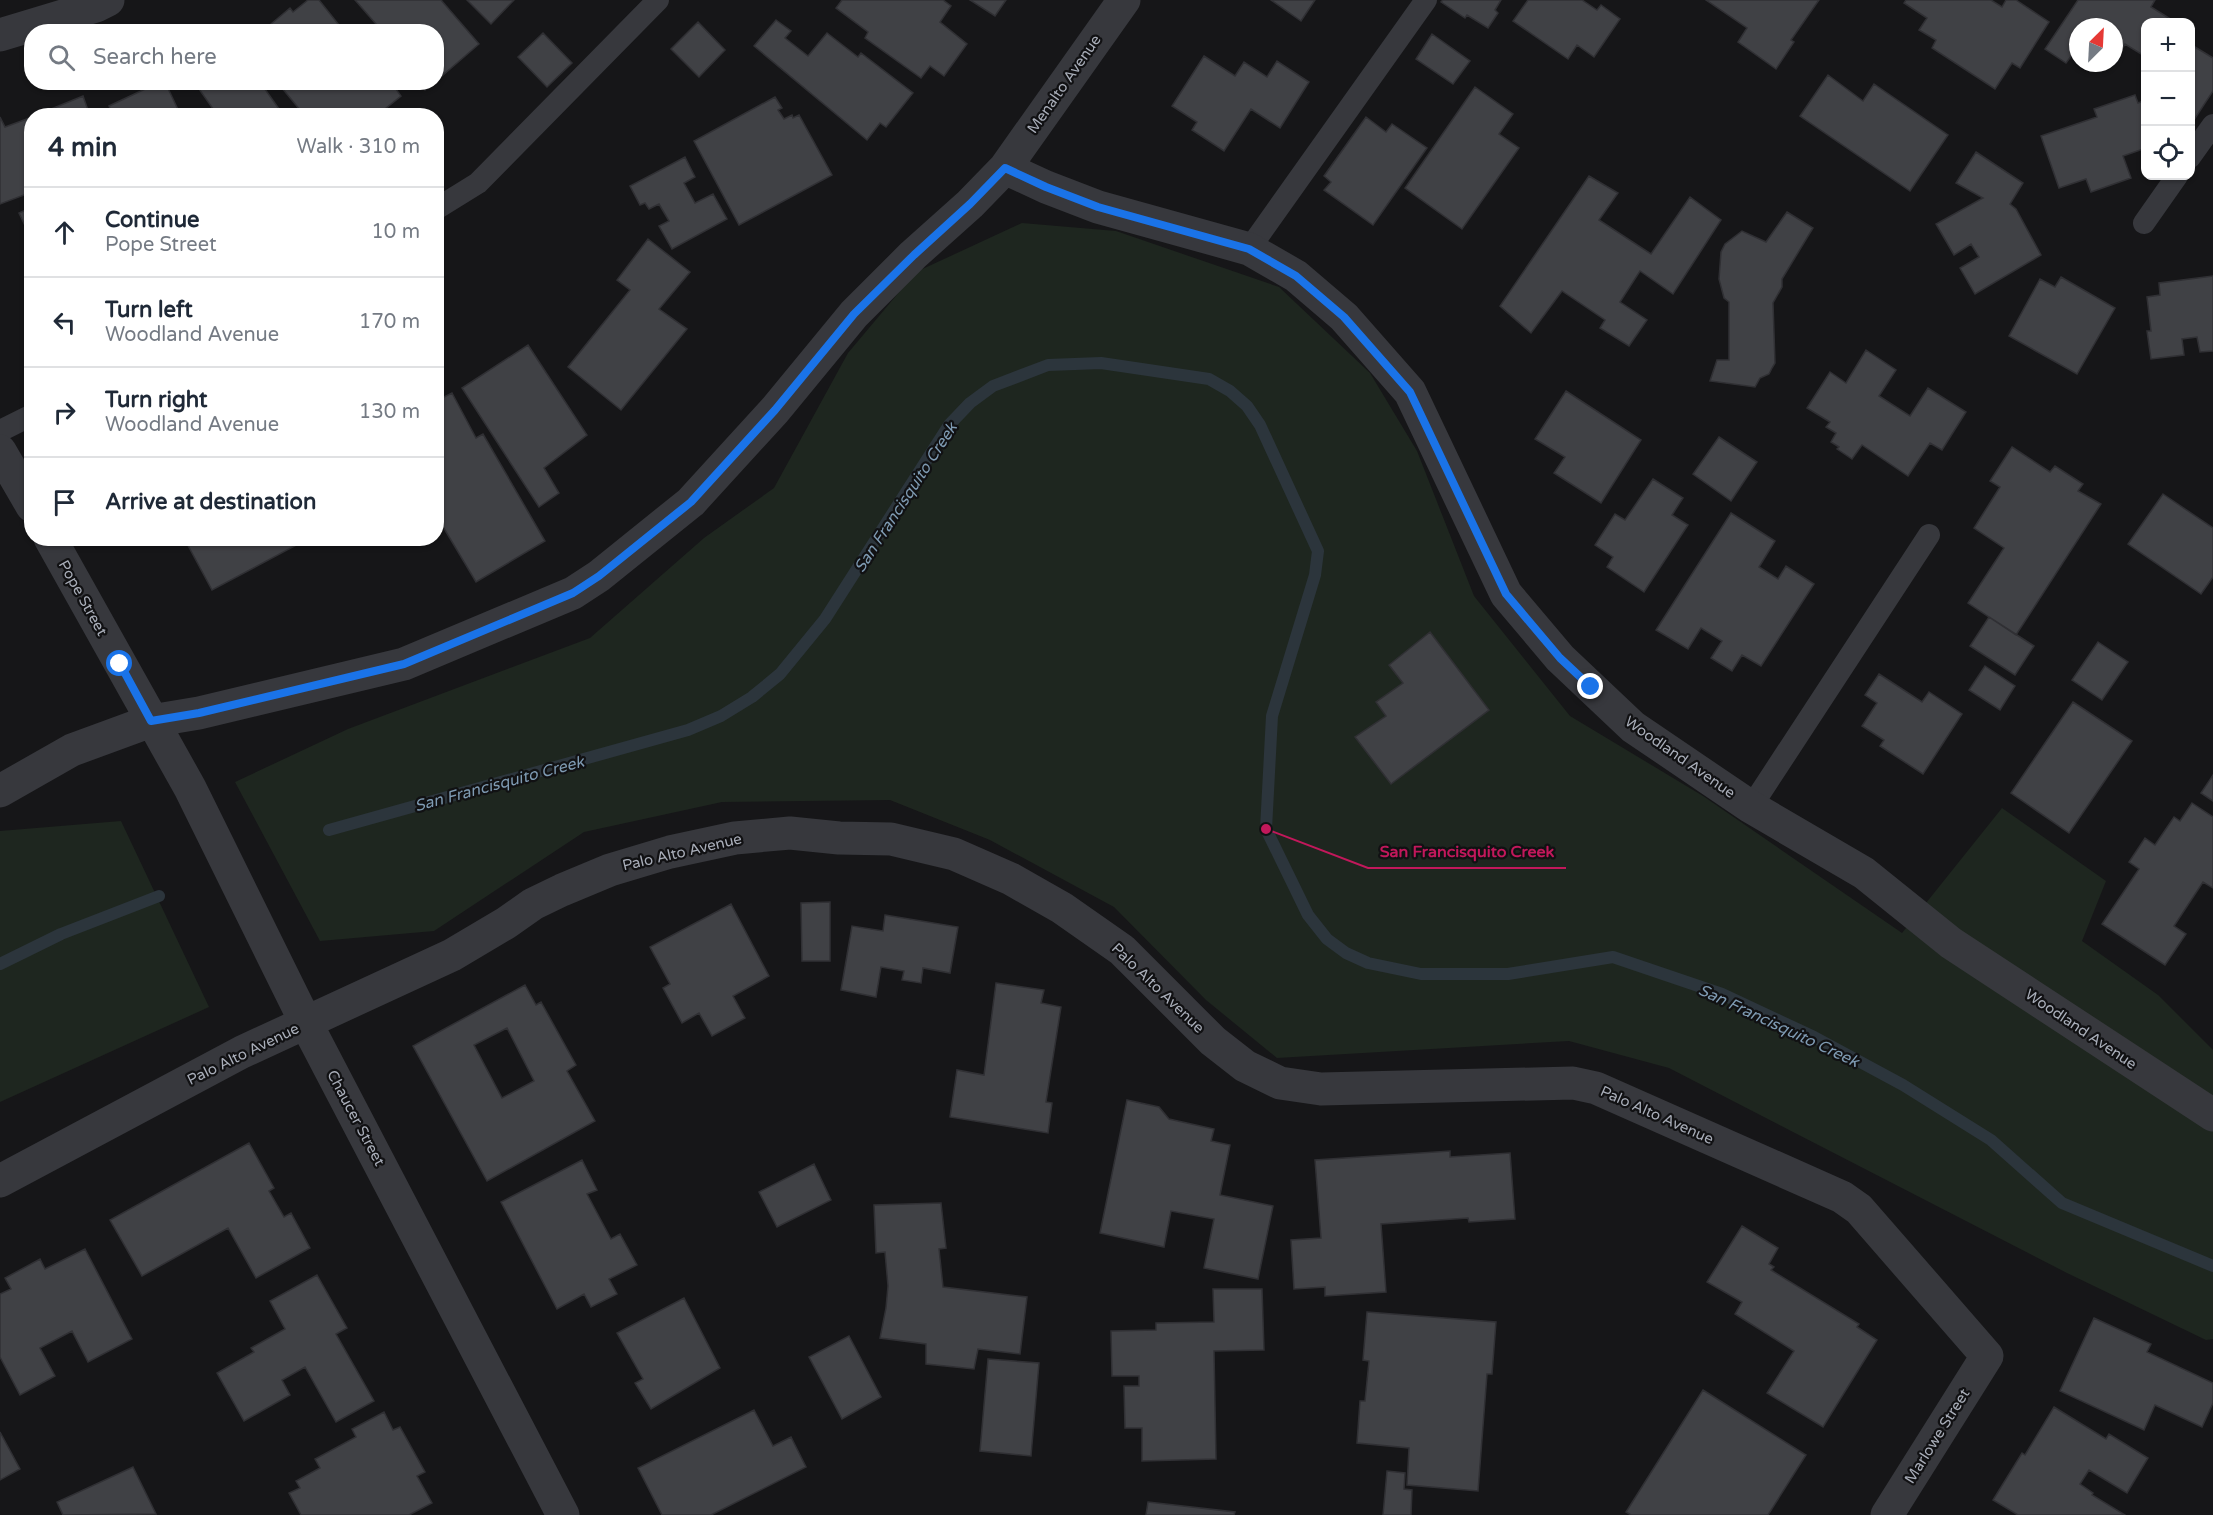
<!DOCTYPE html>
<html lang="en">
<head>
<meta charset="utf-8">
<style>
	:root { --surface:#fff; --page:#f6f6f7; --text:#1f2937; --muted:#747a83; --line:#e0e1e3 }
	body { margin:0; font-family:"Varela Round",sans-serif; background:var(--page); color:var(--text) }
	.controls { position:absolute; right:18px; top:18px; display:grid; overflow:hidden; border-radius:12px; box-shadow:0 2px 4px #0004 }
	.controls button { width:54px; height:54px; display:grid; place-items:center; padding:0; border:0; border-bottom:2px solid var(--line); background:var(--surface); color:var(--text); font:30px sans-serif }
	.compass { position:absolute; left:2069px; top:18px; width:54px; height:54px; border-radius:50%; background:var(--surface); box-shadow:0 2px 4px #0004; rotate:24deg }
	.stop { position:absolute; width:18px; height:18px; margin:-14px; border:4px solid #1a73e8; border-radius:50%; background:#fff }
	.stop.end { background:#1a73e8; border-color:#fff; box-shadow:0 2px 6px #0008 }
	.list { margin:0; padding:0; list-style:none }
	h2 { display:flex; justify-content:space-between; align-items:center; height:78px; margin:0; padding:0 24px; font-size:26px }
	h2 small { font-size:20px; font-weight:400; color:var(--muted) }
	.list li { display:grid; grid-template-columns:39px 1fr auto; gap:18px; align-items:center; box-sizing:border-box; height:90px; padding:0 24px; border-top:2px solid var(--line) }
	.list b { display:block; font-size:22px; white-space:nowrap }
	.list p { margin:0; font-size:20px; white-space:nowrap; color:var(--muted) }
	.list em { font-size:20px; font-style:normal; color:var(--muted) }
	.icon { flex:none; width:33px; height:33px; fill:none; stroke:currentColor; stroke-width:2; stroke-linecap:round; stroke-linejoin:round }
	.map { position:relative; flex:none; width:2213px; height:1515px; overflow:hidden }
	.search { position:absolute; background:var(--surface); box-shadow:0 2px 4px #0004; left:24px; top:24px; width:420px; height:66px; display:flex; align-items:center; gap:15px; box-sizing:border-box; padding:0 21px; border-radius:24px; color:var(--muted); font-size:22px }
	.panel { position:absolute; background:var(--surface); box-shadow:0 2px 4px #0004; left:24px; top:108px; width:420px; height:438px; border-radius:24px }
	.map>svg:first-child { display:block }
	.green { fill:#1e261f }
	.lines { fill:none; stroke-linecap:round; stroke-linejoin:round }
	.stream { stroke:#2c353c; stroke-width:12 }
	.building { fill:#404145; stroke:#303034; stroke-width:1.5; fill-rule:evenodd }
	.lane { stroke:#37383d; stroke-width:22 }
	.street { stroke:#37383d; stroke-width:33 }
	.route { stroke:#1a73e8; stroke-width:8 }
	.labels { text-anchor:middle; stroke-width:4.5; stroke-linejoin:round; paint-order:stroke }
	.street-label { font-size:15px; fill:#a8adb8; stroke:#111113 }
	.water-label { font-size:16px; font-style:italic; fill:#7f9bb3; stroke:#111113 }
	.leader { fill:none; stroke:#c2185b; stroke-width:2 }
	.callout-dot { fill:#c2185b; stroke:#111113; stroke-width:2 }
	.callout-label { font-size:16px; text-anchor:middle; font-weight:bold; fill:#c2185b; stroke:#111113; stroke-width:4.5; stroke-linejoin:round; paint-order:stroke }
</style>
</head>
<body>
<div class="map">
<svg width="2213" height="1515" viewBox="0 0 2213 1515">
	<rect width="100%" height="100%" fill="#161618"/>
	<!-- green -->
	<path class="green" d="M 1022,223 L 1116,231 L 1279,287 L 1370,373 L 1417,451 L 1474,596 L 1570,716 L 1703,796 L 1902,933 L 2002,808 L 2106,881 L 2082,941 L 2158,995 L 2213,1050 L 2213,1339 L 2206,1340 L 2067,1273 L 1669,1068 L 1569,1041 L 1277,1058 L 1206,1000 L 1114,907 L 990,840 L 890,800 L 722,802 L 584,832 L 434,931 L 320,941 L 235,782 L 348,729 L 590,638 L 704,538 L 774,488 L 848,353 L 916,272 Z
		M 121,821 L 209,1007 L 0,1102 L 0,831 Z"/>
	<g class="lines">
		<!-- stream -->
		<path class="stream" d="M 329,830 L 688,730 L 721,716 L 752,697 L 780,674 L 825,619 L 949,425 L 970,403 L 993,386 L 1048,365 L 1101,363 L 1209,379 L 1230,391 L 1247,406 L 1260,425 L 1318,551 L 1315,575 L 1272,716 L 1266,829 L 1308,915 L 1327,939 L 1346,953 L 1368,963 L 1421,974 L 1508,974 L 1613,957 L 1722,994 L 1814,1037 L 1903,1085 L 1991,1140 L 2062,1203 L 2213,1266
			M 0,964 L 61,934 L 159,896"/>
	</g>
	<!-- building -->
	<path class="building" d="M 308,0 L 319,0 L 343,30 L 269,32 L 274,27 L 271,24 L 290,8 L 293,12 Z
		M 355,0 L 441,0 L 479,44 L 436,81 L 436,32 L 383,32 Z
		M 467,0 L 514,0 L 491,24 Z
		M 842,0 L 943,0 L 951,6 L 940,22 L 967,44 L 944,76 L 930,66 L 921,78 L 865,38 L 868,32 L 836,8 Z
		M 970,0 L 1006,0 L 995,16 Z
		M 1271,0 L 1315,0 L 1301,21 Z
		M 1443,0 L 1501,0 L 1495,10 L 1498,13 L 1488,28 L 1467,15 L 1465,18 L 1441,2 Z
		M 1528,0 L 1582,0 L 1597,10 L 1601,5 L 1620,19 L 1594,57 L 1577,45 L 1568,59 L 1513,21 Z
		M 1706,0 L 1819,0 L 1791,40 L 1794,42 L 1776,69 L 1738,42 L 1747,28 Z
		M 1906,0 L 1991,0 L 2002,7 L 2006,0 L 2016,0 L 2049,22 L 2020,68 L 2012,63 L 1995,89 L 1932,48 L 1936,40 L 1919,30 L 1927,18 L 1904,3 Z
		M 2078,0 L 2155,0 L 2151,7 L 2172,20 L 2170,22 L 2146,22 L 2146,57 L 2125,44 L 2118,55 L 2114,53 L 2114,27 L 2078,27 L 2078,53 L 2075,51 L 2066,63 L 2045,49 Z
		M 776,20 L 791,31 L 785,38 L 808,56 L 827,33 L 858,57 L 861,53 L 913,93 L 886,127 L 880,123 L 867,140 L 754,46 Z
		M 698,22 L 725,50 L 699,77 L 671,49 Z
		M 543,33 L 572,63 L 547,87 L 518,57 Z
		M 1432,34 L 1470,61 L 1453,84 L 1416,59 Z
		M 2195,47 L 2213,58 L 2213,91 L 2190,126 L 2190,48 L 2193,50 Z
		M 1204,56 L 1235,76 L 1244,62 L 1267,77 L 1277,61 L 1309,82 L 1280,128 L 1251,109 L 1224,151 L 1192,130 L 1197,122 L 1172,106 Z
		M 1828,75 L 1863,101 L 1874,84 L 1948,135 L 1910,191 L 1800,116 Z
		M 160,82 L 165,82 L 181,116 L 113,116 L 109,106 Z
		M 208,82 L 260,82 L 284,116 L 218,116 L 199,89 Z
		M 277,82 L 391,82 L 401,96 L 380,113 L 382,116 L 305,116 Z
		M 418,82 L 434,82 L 425,90 Z
		M 1475,87 L 1513,114 L 1499,134 L 1519,148 L 1462,229 L 1405,188 Z
		M 2135,95 L 2138,103 L 2146,100 L 2146,148 L 2123,156 L 2131,178 L 2091,192 L 2086,179 L 2059,188 L 2041,136 L 2097,117 L 2094,109 Z
		M 83,96 L 90,116 L 34,116 Z
		M 775,97 L 782,108 L 778,110 L 784,119 L 792,115 L 793,118 L 799,115 L 832,175 L 739,225 L 694,141 Z
		M 0,117 L 5,127 L 32,117 L 32,192 L 0,204 Z
		M 1366,117 L 1386,132 L 1392,124 L 1427,148 L 1373,225 L 1324,190 L 1331,182 L 1324,176 Z
		M 1976,152 L 2023,183 L 2010,204 L 2016,209 L 2041,255 L 1975,294 L 1960,268 L 1979,257 L 1971,244 L 1954,255 L 1936,224 L 1983,198 L 1956,183 Z
		M 685,157 L 695,177 L 684,183 L 695,203 L 713,194 L 727,219 L 672,249 L 659,226 L 669,221 L 659,204 L 649,209 L 645,203 L 640,205 L 630,186 Z
		M 1589,176 L 1618,193 L 1599,220 L 1651,254 L 1690,197 L 1721,220 L 1673,294 L 1640,271 L 1620,302 L 1647,320 L 1629,346 L 1600,328 L 1605,320 L 1562,291 L 1531,333 L 1500,306 Z
		M 32,207 L 32,240 L 19,213 Z
		M 1787,212 L 1813,228 L 1782,279 L 1782,287 L 1773,303 L 1775,363 L 1772,368 L 1769,374 L 1760,378 L 1755,387 L 1710,381 L 1717,360 L 1729,360 L 1729,302 L 1724,298 L 1719,279 L 1721,252 L 1725,244 L 1742,231 L 1766,242 Z
		M 648,239 L 690,272 L 659,309 L 687,329 L 621,410 L 568,367 L 630,290 L 617,280 Z
		M 2213,276 L 2213,351 L 2200,352 L 2197,337 L 2182,339 L 2184,355 L 2151,359 L 2147,331 L 2151,331 L 2147,297 L 2160,295 L 2159,283 Z
		M 2061,277 L 2115,308 L 2077,374 L 2009,336 L 2040,279 L 2055,287 Z
		M 528,345 L 587,435 L 544,468 L 559,493 L 539,507 L 462,388 Z
		M 1866,350 L 1896,370 L 1879,396 L 1910,416 L 1928,388 L 1966,412 L 1942,450 L 1930,443 L 1908,476 L 1862,445 L 1852,459 L 1837,449 L 1839,447 L 1831,442 L 1836,433 L 1826,427 L 1830,422 L 1807,408 L 1830,372 L 1846,383 Z
		M 1566,391 L 1641,440 L 1601,503 L 1554,473 L 1565,457 L 1535,439 Z
		M 452,393 L 476,438 L 483,434 L 545,541 L 476,582 L 436,515 L 436,401 Z
		M 1719,437 L 1757,462 L 1731,501 L 1693,474 Z
		M 2012,447 L 2050,472 L 2055,466 L 2083,484 L 2078,491 L 2101,504 L 2016,635 L 1968,603 L 2004,548 L 1974,528 L 2000,487 L 1990,481 Z
		M 1653,479 L 1683,498 L 1672,515 L 1688,525 L 1644,592 L 1607,567 L 1613,557 L 1595,545 L 1615,514 L 1625,520 Z
		M 2163,494 L 2213,528 L 2213,577 L 2201,594 L 2128,544 Z
		M 1731,513 L 1775,541 L 1759,567 L 1778,579 L 1786,566 L 1814,584 L 1761,666 L 1742,655 L 1732,671 L 1711,658 L 1722,641 L 1701,628 L 1688,649 L 1656,630 Z
		M 184,538 L 303,538 L 304,541 L 212,590 Z
		M 1989,617 L 2034,646 L 2015,675 L 1970,646 Z
		M 1430,632 L 1489,710 L 1391,784 L 1355,737 L 1386,716 L 1376,702 L 1403,683 L 1389,665 Z
		M 2098,642 L 2128,662 L 2102,700 L 2072,680 Z
		M 1985,666 L 2015,686 L 2000,710 L 1969,690 Z
		M 1879,674 L 1922,702 L 1929,692 L 1962,714 L 1923,774 L 1880,746 L 1884,740 L 1862,726 L 1877,703 L 1865,695 Z
		M 2073,702 L 2132,741 L 2069,833 L 2011,793 Z
		M 2213,775 L 2213,801 L 2201,793 Z
		M 2192,803 L 2213,817 L 2213,888 L 2203,882 L 2174,926 L 2186,934 L 2165,965 L 2102,924 L 2139,869 L 2129,862 L 2145,838 L 2155,845 L 2174,817 L 2180,821 Z
		M 830,902 L 830,961 L 802,961 L 801,903 Z
		M 731,904 L 769,976 L 733,996 L 745,1018 L 712,1036 L 699,1013 L 682,1023 L 663,988 L 670,984 L 650,947 Z
		M 885,915 L 958,927 L 950,973 L 923,968 L 921,983 L 902,980 L 904,971 L 881,967 L 876,997 L 841,990 L 852,926 L 883,931 Z
		M 996,983 L 1044,990 L 1041,1003 L 1061,1007 L 1046,1102 L 1052,1103 L 1048,1133 L 950,1117 L 957,1070 L 984,1075 Z
		M 525,985 L 536,1005 L 541,1002 L 576,1065 L 567,1071 L 595,1121 L 487,1181 L 413,1046 ZM 507,1028 L 534,1081 L 502,1098 L 474,1045 Z
		M 1127,1100 L 1159,1107 L 1169,1119 L 1214,1129 L 1211,1141 L 1230,1145 L 1220,1195 L 1273,1206 L 1258,1279 L 1204,1268 L 1214,1219 L 1171,1211 L 1164,1247 L 1100,1233 Z
		M 249,1143 L 274,1188 L 269,1191 L 284,1217 L 291,1213 L 310,1248 L 256,1278 L 228,1228 L 142,1276 L 110,1220 Z
		M 1450,1151 L 1450,1157 L 1510,1153 L 1515,1219 L 1469,1222 L 1468,1218 L 1381,1224 L 1386,1292 L 1325,1296 L 1325,1287 L 1294,1289 L 1291,1240 L 1321,1238 L 1315,1160 Z
		M 582,1160 L 597,1190 L 587,1194 L 611,1239 L 620,1234 L 637,1265 L 609,1279 L 617,1294 L 591,1307 L 584,1294 L 557,1309 L 501,1202 Z
		M 814,1164 L 831,1200 L 777,1227 L 759,1192 Z
		M 941,1203 L 946,1248 L 939,1249 L 943,1287 L 1027,1297 L 1020,1354 L 978,1349 L 974,1369 L 926,1364 L 926,1344 L 880,1338 L 886,1308 L 888,1286 L 885,1252 L 876,1253 L 874,1205 Z
		M 1742,1226 L 1778,1248 L 1769,1264 L 1774,1267 L 1771,1270 L 1859,1324 L 1857,1327 L 1877,1340 L 1823,1427 L 1767,1393 L 1794,1351 L 1735,1314 L 1742,1302 L 1707,1282 Z
		M 85,1249 L 132,1339 L 88,1362 L 72,1331 L 40,1348 L 55,1376 L 20,1395 L 0,1357 L 0,1294 L 11,1289 L 5,1278 L 40,1259 L 45,1269 Z
		M 317,1275 L 347,1328 L 336,1334 L 374,1401 L 336,1422 L 305,1367 L 282,1380 L 290,1395 L 244,1421 L 217,1373 L 254,1352 L 251,1348 L 285,1329 L 270,1301 Z
		M 1213,1289 L 1262,1289 L 1264,1350 L 1214,1351 L 1216,1459 L 1142,1461 L 1142,1428 L 1125,1428 L 1124,1386 L 1139,1386 L 1139,1376 L 1112,1376 L 1111,1331 L 1156,1330 L 1156,1323 L 1214,1322 Z
		M 684,1298 L 720,1368 L 651,1409 L 635,1383 L 643,1379 L 617,1333 Z
		M 1367,1312 L 1496,1322 L 1492,1374 L 1487,1374 L 1478,1491 L 1407,1485 L 1409,1448 L 1357,1443 L 1360,1401 L 1365,1401 L 1369,1361 L 1363,1360 Z
		M 2094,1318 L 2151,1344 L 2147,1352 L 2213,1383 L 2213,1403 L 2202,1427 L 2155,1405 L 2144,1430 L 2060,1391 Z
		M 849,1336 L 881,1397 L 842,1419 L 809,1357 Z
		M 988,1359 L 1039,1363 L 1031,1456 L 980,1451 Z
		M 1703,1390 L 1806,1455 L 1768,1515 L 1631,1515 L 1626,1512 Z
		M 2054,1407 L 2106,1439 L 2109,1434 L 2148,1458 L 2127,1493 L 2089,1470 L 2080,1484 L 2093,1493 L 2092,1495 L 2125,1515 L 2018,1515 L 1993,1500 L 2022,1453 L 2025,1455 Z
		M 754,1410 L 773,1446 L 791,1437 L 806,1467 L 711,1515 L 662,1515 L 638,1468 Z
		M 384,1412 L 393,1430 L 400,1427 L 425,1472 L 417,1476 L 432,1503 L 409,1515 L 301,1515 L 289,1493 L 300,1488 L 296,1481 L 320,1468 L 315,1459 L 356,1437 L 352,1429 Z
		M 0,1432 L 20,1469 L 0,1480 Z
		M 133,1467 L 156,1514 L 63,1515 L 57,1502 Z
		M 1387,1471 L 1405,1473 L 1404,1489 L 1412,1490 L 1411,1515 L 1383,1515 Z
		M 1148,1502 L 1235,1512 L 1234,1515 L 1146,1515 Z"/>
	<g class="lines">
		<!-- lane -->
		<path class="lane" d="M 2190,157 L 2213,125
			M 436,209 L 478,183 L 658,0
			M 2144,223 L 2177,176
			M 1249,249 L 1426,0
			M 0,431 L 32,415
			M 1751,807 L 1929,535"/>
		<!-- street -->
		<path class="street" d="M 0,35 L 96,6 L 108,0
			M 1005,168 L 1046,187 L 1098,207 L 1249,249 L 1296,276 L 1344,317 L 1410,392 L 1506,594 L 1560,658 L 1633,727 L 1751,807 L 1864,873 L 1951,943 L 2213,1115
			M 0,451 L 32,506
			M 50,538 L 190,788 L 306,1023 L 563,1515
			M 0,791 L 72,750 L 151,721 L 199,713 L 404,664 L 573,593 L 599,576 L 691,502 L 775,410 L 854,314 L 913,255 L 970,204 L 1005,168 L 1124,0
			M 0,1181 L 242,1052 L 452,955 L 506,923 L 533,904 L 562,890 L 610,870 L 670,852 L 735,838 L 790,833 L 839,838 L 891,839 L 954,854 L 1011,879 L 1062,908 L 1122,950 L 1213,1041 L 1245,1066 L 1280,1083 L 1321,1089 L 1573,1083 L 1596,1088 L 1842,1197 L 1859,1209 L 1987,1356 L 1887,1515"/>
	</g>
	<g class="lines">
		<!-- route -->
		<path class="route" d="M 120,664 L 151,721 L 199,713 L 404,664 L 573,593 L 599,576 L 691,502 L 775,410 L 854,314 L 914,255 L 970,204 L 1005,168 L 1046,187 L 1098,207 L 1249,249 L 1296,276 L 1344,317 L 1410,392 L 1506,594 L 1560,658 L 1591,687"/>
	</g>
	<g class="labels">
		<!-- street labels -->
		<g class="street-label">
			<text transform="translate(1064 84) rotate(-55)" y="5">Menalto Avenue</text>
			<text transform="translate(83 598) rotate(61)" y="5">Pope Street</text>
			<text transform="translate(1680 757) rotate(35)" y="5">Woodland Avenue</text>
			<text transform="translate(682 852) rotate(-13)" y="5">Palo Alto Avenue</text>
			<text transform="translate(1158 988) rotate(44)" y="5">Palo Alto Avenue</text>
			<text transform="translate(2081 1029) rotate(34)" y="5">Woodland Avenue</text>
			<text transform="translate(243 1054) rotate(-26)" y="5">Palo Alto Avenue</text>
			<text transform="translate(1657 1115) rotate(24)" y="5">Palo Alto Avenue</text>
			<text transform="translate(356 1118) rotate(62)" y="5">Chaucer Street</text>
			<text transform="translate(1937 1436) rotate(-58)" y="5">Marlowe Street</text>
		</g>
		<!-- water labels -->
		<g class="water-label">
			<text transform="translate(905 497) rotate(-57)" y="6">San Francisquito Creek</text>
			<text transform="translate(499 783) rotate(-15)" y="6">San Francisquito Creek</text>
			<text transform="translate(1779 1025) rotate(25)" y="6">San Francisquito Creek</text>
		</g>
	</g>
	<!-- callouts -->
	<path class="leader" d="M1266 829L1368 868H1566"/>
	<circle class="callout-dot" cx="1266" cy="829" r="6"/>
	<g class="callout-label">
		<text x="1467" y="857">San Francisquito Creek</text>
	</g>
</svg>
<div class="controls">
<button>+</button>
<button>−</button>
<button><svg class="icon" aria-label="locate" viewBox="0 0 24 24"><circle cx="12" cy="12" r="6"/><path d="M12 2v4M12 18v4M2 12h4M18 12h4"/></svg></button>
</div>
<svg class="compass" viewBox="-18 -18 36 36"><path d="M0-13l5 13h-10z" fill="#e53935"/><path d="M0 13l5-13h-10z" fill="#747a83"/></svg>
<div class="stop" style="left:120px;top:664px"></div>
<div class="stop end" style="left:1591px;top:687px"></div>
<div class="search"><svg class="icon" aria-label="search" viewBox="0 0 24 24"><circle cx="10" cy="10" r="6"/><path d="M15 15l6 6"/></svg>Search here</div>
<section class="panel">
<h2>4 min<small>Walk · 310 m</small></h2>
<ul class="list">
<li><svg class="icon" aria-label="ahead" viewBox="0 0 24 24"><path d="M12 20V5M6 11l6-6 6 6"/></svg><div><b>Continue</b><p>Pope Street</p></div><em>10 m</em></li>
<li><svg class="icon" aria-label="left" viewBox="0 0 24 24"><path d="M17 20v-9H6M10 6l-5 5 5 5"/></svg><div><b>Turn left</b><p>Woodland Avenue</p></div><em>170 m</em></li>
<li><svg class="icon" aria-label="right" viewBox="0 0 24 24"><path d="M7 20v-9h11M14 6l5 5-5 5"/></svg><div><b>Turn right</b><p>Woodland Avenue</p></div><em>130 m</em></li>
<li><svg class="icon" aria-label="arrive" viewBox="0 0 24 24"><path d="M6 21V4h12l-3 4 3 4H6"/></svg><div><b>Arrive at destination</b></div></li>
</ul>
</section>
</div>
</body>
</html>
